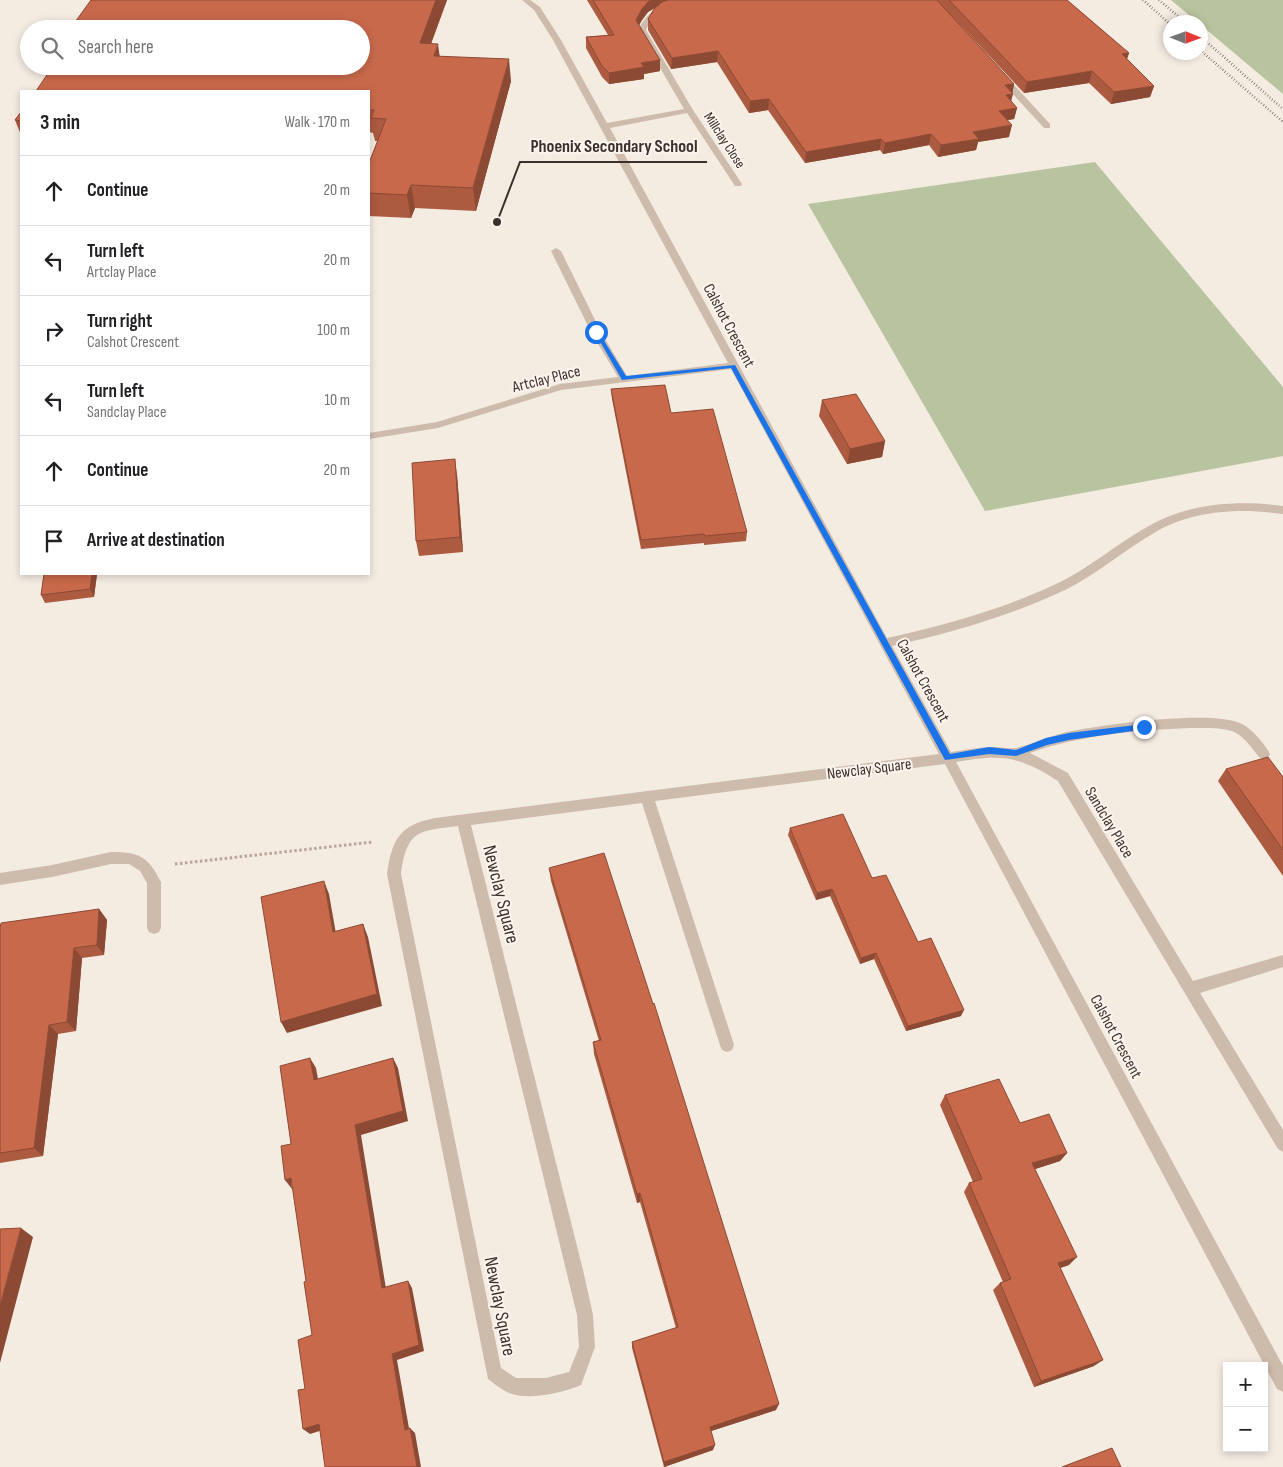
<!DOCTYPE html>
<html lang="en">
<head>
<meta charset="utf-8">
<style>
	:root { --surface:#fff; --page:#f2f2f2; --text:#202124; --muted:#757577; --line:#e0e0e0 }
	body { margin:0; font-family:"Sofia Sans Condensed",sans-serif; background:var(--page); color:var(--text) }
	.controls { position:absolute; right:15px; bottom:15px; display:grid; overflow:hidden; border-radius:0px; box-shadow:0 2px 8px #0003 }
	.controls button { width:45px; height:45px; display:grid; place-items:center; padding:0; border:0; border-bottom:1px solid var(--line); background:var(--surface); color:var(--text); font:25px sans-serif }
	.compass { position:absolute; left:1163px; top:15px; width:45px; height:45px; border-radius:50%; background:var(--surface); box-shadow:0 2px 8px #0003; rotate:91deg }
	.stop { position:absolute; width:15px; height:15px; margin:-11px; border:4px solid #1a73e8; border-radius:50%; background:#fff }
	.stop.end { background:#1a73e8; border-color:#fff; box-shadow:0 1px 5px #0008 }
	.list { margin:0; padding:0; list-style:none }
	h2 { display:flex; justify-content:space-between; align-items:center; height:65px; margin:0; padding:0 20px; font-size:21px }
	h2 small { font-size:16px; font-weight:400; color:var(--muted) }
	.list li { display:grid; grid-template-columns:32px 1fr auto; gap:15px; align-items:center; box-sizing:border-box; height:70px; padding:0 20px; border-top:1px solid var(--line) }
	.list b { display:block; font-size:19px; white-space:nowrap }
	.list p { margin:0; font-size:16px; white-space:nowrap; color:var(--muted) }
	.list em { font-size:16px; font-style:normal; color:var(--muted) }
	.icon { flex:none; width:28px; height:28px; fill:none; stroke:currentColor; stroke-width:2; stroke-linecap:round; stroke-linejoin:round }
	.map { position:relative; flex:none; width:1283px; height:1467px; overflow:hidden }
	.search { position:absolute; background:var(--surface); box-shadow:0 2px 8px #0003; left:20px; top:20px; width:350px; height:55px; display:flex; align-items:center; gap:12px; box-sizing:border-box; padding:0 18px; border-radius:28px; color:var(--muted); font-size:19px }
	.panel { position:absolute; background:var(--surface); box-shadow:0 2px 8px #0003; left:20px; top:90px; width:350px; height:485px; border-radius:0px }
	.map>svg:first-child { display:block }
	.green { fill:#b8c4a0 }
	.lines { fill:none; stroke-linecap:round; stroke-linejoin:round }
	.path { stroke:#b9a596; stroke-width:3; stroke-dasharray:2.5 2.5; stroke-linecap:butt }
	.minor { fill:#cdbbac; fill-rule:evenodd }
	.rail { stroke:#3b302b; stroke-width:2.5; stroke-dasharray:0.5 2.5; stroke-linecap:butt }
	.wall { fill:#ac5a40 }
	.shaded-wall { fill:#8c4a34 }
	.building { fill:#c8694b; stroke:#8c4a34 }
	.route { fill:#1a73e8 }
	.labels { text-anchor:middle; stroke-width:4; stroke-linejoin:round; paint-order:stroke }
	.far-street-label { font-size:14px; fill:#3b302b; stroke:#fbf5ee }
	.street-label { font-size:16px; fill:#3b302b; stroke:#fbf5ee }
	.near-street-label { font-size:19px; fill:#3b302b; stroke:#fbf5ee }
	.leader { fill:none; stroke:#3b302b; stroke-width:2 }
	.callout-dot { fill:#3b302b; stroke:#fbf5ee; stroke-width:2 }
	.callout-label { font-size:18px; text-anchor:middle; font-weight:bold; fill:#3b302b; stroke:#fbf5ee; stroke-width:4; stroke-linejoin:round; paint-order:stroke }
</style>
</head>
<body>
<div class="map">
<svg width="1283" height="1467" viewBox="0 0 1283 1467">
	<rect width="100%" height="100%" fill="#f4ebe1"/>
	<!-- green -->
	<path class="green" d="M 1171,0 L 1283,0 L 1283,94 Z
		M 1095,162 L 1283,387 L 1283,456 L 985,511 L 808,204 Z"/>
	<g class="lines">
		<!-- path -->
		<path class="path" d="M 175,864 L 373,842"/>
		<!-- minor -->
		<path class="minor" d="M 522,0 L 530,0 L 540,7 L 561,40 L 607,123 L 684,109 L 638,30 C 652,3 671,0 700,0 C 695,3 690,3 684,4 C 666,7 654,13 646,30 L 693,110 L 742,184 L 741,186 L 735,186 L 687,113 L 610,128 L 887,638 C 945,625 1000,610 1054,585 C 1087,570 1115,545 1147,527 C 1187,503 1238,500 1283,506 L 1283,514 C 1240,508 1192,510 1154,533 C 1123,551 1097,574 1065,590 C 1010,616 951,633 892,646 L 951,752 C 965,750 979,747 993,747 C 1000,747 1009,749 1016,748 C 1033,744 1049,736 1067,732 C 1102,725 1211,709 1242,724 C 1252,729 1265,744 1270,754 L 1268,758 L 1264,759 L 1260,758 C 1252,749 1244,735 1232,731 C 1219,727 1203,728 1190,728 C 1137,730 1080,735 1030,753 L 1068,773 L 1193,981 L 1283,955 L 1283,967 L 1200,993 L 1283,1130 L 1283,1152 L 1278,1149 L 1058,781 C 1019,756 1002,754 956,762 L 1283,1366 L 1283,1392 L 1277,1389 L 945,764 L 655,801 L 734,1045 L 732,1050 L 727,1052 L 722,1050 L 720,1045 L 642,803 L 471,825 L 583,1270 L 593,1315 L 595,1347 L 581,1385 C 562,1393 531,1400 512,1394 C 503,1391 495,1384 488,1379 L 387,874 C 392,840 399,825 435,818 L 939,754 L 731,369 L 561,390 L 438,428 L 369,439 L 369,433 L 437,422 L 560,384 L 618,377 L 591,332 L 551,251 L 556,248 L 561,251 L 601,332 L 627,376 L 728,363 L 553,40 L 534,10 ZM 458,826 L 577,1315 L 579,1347 L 569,1372 L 546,1378 L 516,1378 L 501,1368 L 401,874 C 407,830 418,831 458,826 Z
			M 998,74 L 1004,74 L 1050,124 L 1050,128 L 1044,128 L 998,78 Z
			M 111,852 C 139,852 148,856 161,882 L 161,928 L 159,932 L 154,934 L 149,932 L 147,928 L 147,883 L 140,871 L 129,864 L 111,864 L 52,877 L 0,885 L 0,873 L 52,865 Z"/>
		<!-- rail -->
		<path class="rail" d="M 1143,0 L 1170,24
			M 1159,0 L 1185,22
			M 1200,36 L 1283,109
			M 1200,50 L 1283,122"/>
	</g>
	<!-- wall -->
	<path class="wall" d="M 91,0 L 447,0 L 431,44 L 440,56 L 511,81 L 476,211 L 415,208 L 411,218 L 369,216 L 369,163 L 378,141 L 375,141 L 373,133 L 369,132 L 369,91 L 361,66 Z
		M 587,0 L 1067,0 L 1129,53 L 1127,59 L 1154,86 L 1150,97 L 1111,104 L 1089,83 L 1024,93 L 950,14 L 1014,84 L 1011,101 L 1017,108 L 1014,119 L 1007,120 L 1009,137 L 978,142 L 976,150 L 938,157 L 929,145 L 883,154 L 880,150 L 805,163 L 768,110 L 749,113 L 717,62 L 671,69 L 648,30 L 648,19 L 658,6 L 648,12 L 642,20 L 639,25 L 660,60 L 660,71 L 644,74 L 644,79 L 609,84 L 602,77 L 586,48 L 586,37 L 608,35 Z
		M 21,112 L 21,135 L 15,120 Z
		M 611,389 L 671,413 L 747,532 L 746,541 L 704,545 L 704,543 L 641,549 L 612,399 Z
		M 822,400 L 885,441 L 882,457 L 847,464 L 819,416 Z
		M 457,475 L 463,552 L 419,556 L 416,541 Z
		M 44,574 L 97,574 L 94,597 L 45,603 L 41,595 Z
		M 1226,769 L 1283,777 L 1283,876 L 1218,781 Z
		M 790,828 L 872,878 L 918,942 L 961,1016 L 906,1031 L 874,959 L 860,964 L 830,896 L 816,900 L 788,835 Z
		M 549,868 L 776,1410 L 711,1431 L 713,1450 L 664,1467 L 632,1348 L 632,1342 L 676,1328 L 640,1202 L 637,1203 L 594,1054 L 593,1042 L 599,1041 L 551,881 Z
		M 99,909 L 107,920 L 104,955 L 82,958 L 76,1031 L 58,1034 L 43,1156 L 0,1163 L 0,928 Z
		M 945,1095 L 1020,1123 L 1067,1153 L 1060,1161 L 1035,1169 L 1069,1265 L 1060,1268 L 1094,1366 L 1034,1387 L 993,1290 L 1000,1283 L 1003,1282 L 964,1192 L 969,1183 L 973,1182 L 940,1105 Z"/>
	<!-- shaded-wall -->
	<path class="shaded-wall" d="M 436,0 L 447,0 L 423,65 L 420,43 Z
		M 651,0 L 676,0 L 663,3 L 648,12 L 642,20 L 636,31 L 636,20 L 642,9 L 648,2 Z
		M 438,44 L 441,66 L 434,56 Z
		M 718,51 L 717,62 L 671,69 L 672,58 Z
		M 1129,53 L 1125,64 L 1122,54 Z
		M 509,59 L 511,81 L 476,211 L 473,188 Z
		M 660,60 L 660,71 L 644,74 L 644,79 L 609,84 L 609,73 L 641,63 Z
		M 1092,71 L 1089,83 L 1024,93 L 1027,82 Z
		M 1014,84 L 1012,94 L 1013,94 L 1010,105 L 1006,96 L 1005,85 Z
		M 1154,86 L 1150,97 L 1111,104 L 1114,92 Z
		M 769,99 L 768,110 L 749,113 L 750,101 Z
		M 1017,108 L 1014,119 L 996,122 L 999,111 Z
		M 1012,125 L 1009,137 L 978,142 L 976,150 L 938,157 L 941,145 L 973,132 Z
		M 931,134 L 929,145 L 883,154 L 885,143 Z
		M 881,139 L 880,150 L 805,163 L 806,152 Z
		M 411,185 L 415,208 L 411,218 L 407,195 Z
		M 885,441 L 882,457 L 847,464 L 850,449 Z
		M 455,459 L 457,475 L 463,552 L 460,537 Z
		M 92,574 L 97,574 L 94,597 L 90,589 Z
		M 324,881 L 329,894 L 338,945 L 333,932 Z
		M 832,889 L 830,896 L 816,900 L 817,893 Z
		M 99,909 L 107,920 L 104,955 L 97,945 Z
		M 363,924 L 368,937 L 382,1006 L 287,1033 L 281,1022 Z
		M 74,948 L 82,958 L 76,1031 L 67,1022 Z
		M 876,953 L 874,959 L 860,964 L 861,958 Z
		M 964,1010 L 961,1016 L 906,1031 L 908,1026 Z
		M 49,1025 L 58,1034 L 43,1156 L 34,1148 Z
		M 310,1058 L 316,1068 L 320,1090 L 314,1080 Z
		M 393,1058 L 398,1068 L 408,1121 L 361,1135 L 387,1295 L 382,1288 L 355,1125 Z
		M 1067,1153 L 1060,1161 L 1026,1172 L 1032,1163 Z
		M 291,1178 L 292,1189 L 285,1180 Z
		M 640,1193 L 640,1202 L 637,1203 L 637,1194 Z
		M 21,1228 L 33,1237 L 0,1363 L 0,1306 Z
		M 1077,1257 L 1069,1265 L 1051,1271 L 1058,1263 Z
		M 408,1281 L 412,1288 L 424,1351 L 397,1360 L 410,1434 L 405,1430 L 392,1354 Z
		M 1103,1360 L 1094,1366 L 1034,1387 L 1041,1381 Z
		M 779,1404 L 776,1410 L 708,1432 L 710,1427 Z
		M 319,1424 L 326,1429 L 310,1434 L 303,1429 Z
		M 410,1428 L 415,1433 L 421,1467 L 417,1467 Z
		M 715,1445 L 713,1450 L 664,1467 L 664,1462 Z"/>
	<!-- building -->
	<path class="building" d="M 91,0 L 436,0 L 420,43 L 438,44 L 434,56 L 509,59 L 473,188 L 411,185 L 407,195 L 369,193 L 369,163 L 386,119 L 371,118 L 374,110 L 369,110 L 369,91 L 36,91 L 53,66 L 361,66 L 361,29 L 70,29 Z
		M 593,0 L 651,0 L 648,2 L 642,9 L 636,20 L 660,60 L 641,63 L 644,67 L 609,73 L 602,66 L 586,37 L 614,35 Z
		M 668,0 L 937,0 L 1014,84 L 1005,85 L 1013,94 L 1006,95 L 1017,108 L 999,111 L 1012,125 L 973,132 L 979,139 L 941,145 L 931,134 L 885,143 L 881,139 L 806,152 L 769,99 L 750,101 L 718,51 L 672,58 L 648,19 L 654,9 L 662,2 Z
		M 949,0 L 1067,0 L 1129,53 L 1122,54 L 1154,86 L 1114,92 L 1092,71 L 1027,82 Z
		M 21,112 L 21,121 L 15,120 Z
		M 665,385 L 671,413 L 713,409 L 747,532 L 705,536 L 704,534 L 641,540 L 611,389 Z
		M 856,394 L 885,441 L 850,449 L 822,400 Z
		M 455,459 L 460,537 L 416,541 L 412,463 Z
		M 44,574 L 92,574 L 90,589 L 41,595 Z
		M 1268,757 L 1283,777 L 1283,850 L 1226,769 Z
		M 843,814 L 872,878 L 886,875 L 918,942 L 931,938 L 964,1010 L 908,1026 L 876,953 L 861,958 L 832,889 L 817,893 L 790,828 Z
		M 604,853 L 653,1004 L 654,1003 L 779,1404 L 710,1427 L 715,1445 L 664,1462 L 632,1342 L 678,1327 L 640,1193 L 637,1194 L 593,1042 L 601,1040 L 549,868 Z
		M 324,881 L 333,932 L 363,924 L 377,994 L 281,1022 L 261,897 Z
		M 99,909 L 97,945 L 74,948 L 67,1022 L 49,1025 L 34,1148 L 0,1153 L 0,928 L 1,923 Z
		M 310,1058 L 314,1080 L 393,1058 L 403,1111 L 355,1125 L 382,1288 L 408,1281 L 419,1345 L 392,1354 L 405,1430 L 410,1428 L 417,1467 L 325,1467 L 319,1424 L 303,1429 L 298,1390 L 305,1389 L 298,1340 L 312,1335 L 304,1282 L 306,1281 L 291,1178 L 285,1180 L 281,1146 L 291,1144 L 280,1066 Z
		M 999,1079 L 1020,1123 L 1049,1114 L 1067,1153 L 1032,1163 L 1077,1257 L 1058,1263 L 1103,1360 L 1041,1381 L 1000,1283 L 1011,1279 L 969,1183 L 982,1179 L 945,1095 Z
		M 21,1228 L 0,1306 L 0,1229 Z
		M 1112,1448 L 1121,1467 L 1062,1467 Z"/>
	<!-- route -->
	<path class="route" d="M 594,331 L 598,331 L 626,376 L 735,365 L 950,754 L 989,747 L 1016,750 L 1046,738 L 1069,733 L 1144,724 L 1148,727 L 1147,729 L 1069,740 L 1047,745 L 1016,756 L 989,754 L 945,760 L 731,368 L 622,380 Z"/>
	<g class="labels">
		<!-- far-street labels -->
		<g class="far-street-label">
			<text transform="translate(725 140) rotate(57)" y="5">Millclay Close</text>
		</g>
		<!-- street labels -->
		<g class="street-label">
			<text transform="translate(730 325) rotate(62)" y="6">Calshot Crescent</text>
			<text transform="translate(546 378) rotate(-14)" y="6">Artclay Place</text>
			<text transform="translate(924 680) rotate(61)" y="6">Calshot Crescent</text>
			<text transform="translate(869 768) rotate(-7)" y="6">Newclay Square</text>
			<text transform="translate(1110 822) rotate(59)" y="6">Sandclay Place</text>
			<text transform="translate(1117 1036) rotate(62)" y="6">Calshot Crescent</text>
		</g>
		<!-- near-street labels -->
		<g class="near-street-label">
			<text transform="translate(502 894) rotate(76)" y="7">Newclay Square</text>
			<text transform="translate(501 1306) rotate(79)" y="7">Newclay Square</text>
		</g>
	</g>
	<!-- callouts -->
	<path class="leader" d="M497 222L520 162H707"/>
	<circle class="callout-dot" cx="497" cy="222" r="5"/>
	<g class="callout-label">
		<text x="614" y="152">Phoenix Secondary School</text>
	</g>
</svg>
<div class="controls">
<button>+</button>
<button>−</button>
</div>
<svg class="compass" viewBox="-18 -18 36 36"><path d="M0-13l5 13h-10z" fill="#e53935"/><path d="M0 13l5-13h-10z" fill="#757577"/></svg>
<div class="stop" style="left:596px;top:332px"></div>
<div class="stop end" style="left:1144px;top:727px"></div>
<div class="search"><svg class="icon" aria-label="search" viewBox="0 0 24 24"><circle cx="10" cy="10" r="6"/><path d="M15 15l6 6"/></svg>Search here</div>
<section class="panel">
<h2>3 min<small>Walk · 170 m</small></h2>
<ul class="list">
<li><svg class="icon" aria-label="ahead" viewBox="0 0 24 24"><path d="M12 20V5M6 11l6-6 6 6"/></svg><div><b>Continue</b></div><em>20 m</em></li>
<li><svg class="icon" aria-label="left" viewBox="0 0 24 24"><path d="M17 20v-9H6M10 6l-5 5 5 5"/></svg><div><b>Turn left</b><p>Artclay Place</p></div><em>20 m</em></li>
<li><svg class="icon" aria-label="right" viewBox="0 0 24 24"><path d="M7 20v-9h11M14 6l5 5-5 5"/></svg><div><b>Turn right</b><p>Calshot Crescent</p></div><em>100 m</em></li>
<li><svg class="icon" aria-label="left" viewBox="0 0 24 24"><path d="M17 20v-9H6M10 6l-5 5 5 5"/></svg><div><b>Turn left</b><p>Sandclay Place</p></div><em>10 m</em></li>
<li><svg class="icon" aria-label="ahead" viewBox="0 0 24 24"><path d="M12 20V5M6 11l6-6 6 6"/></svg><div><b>Continue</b></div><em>20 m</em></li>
<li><svg class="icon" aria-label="arrive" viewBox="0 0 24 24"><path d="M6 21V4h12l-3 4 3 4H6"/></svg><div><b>Arrive at destination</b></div></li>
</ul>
</section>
</div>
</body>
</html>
